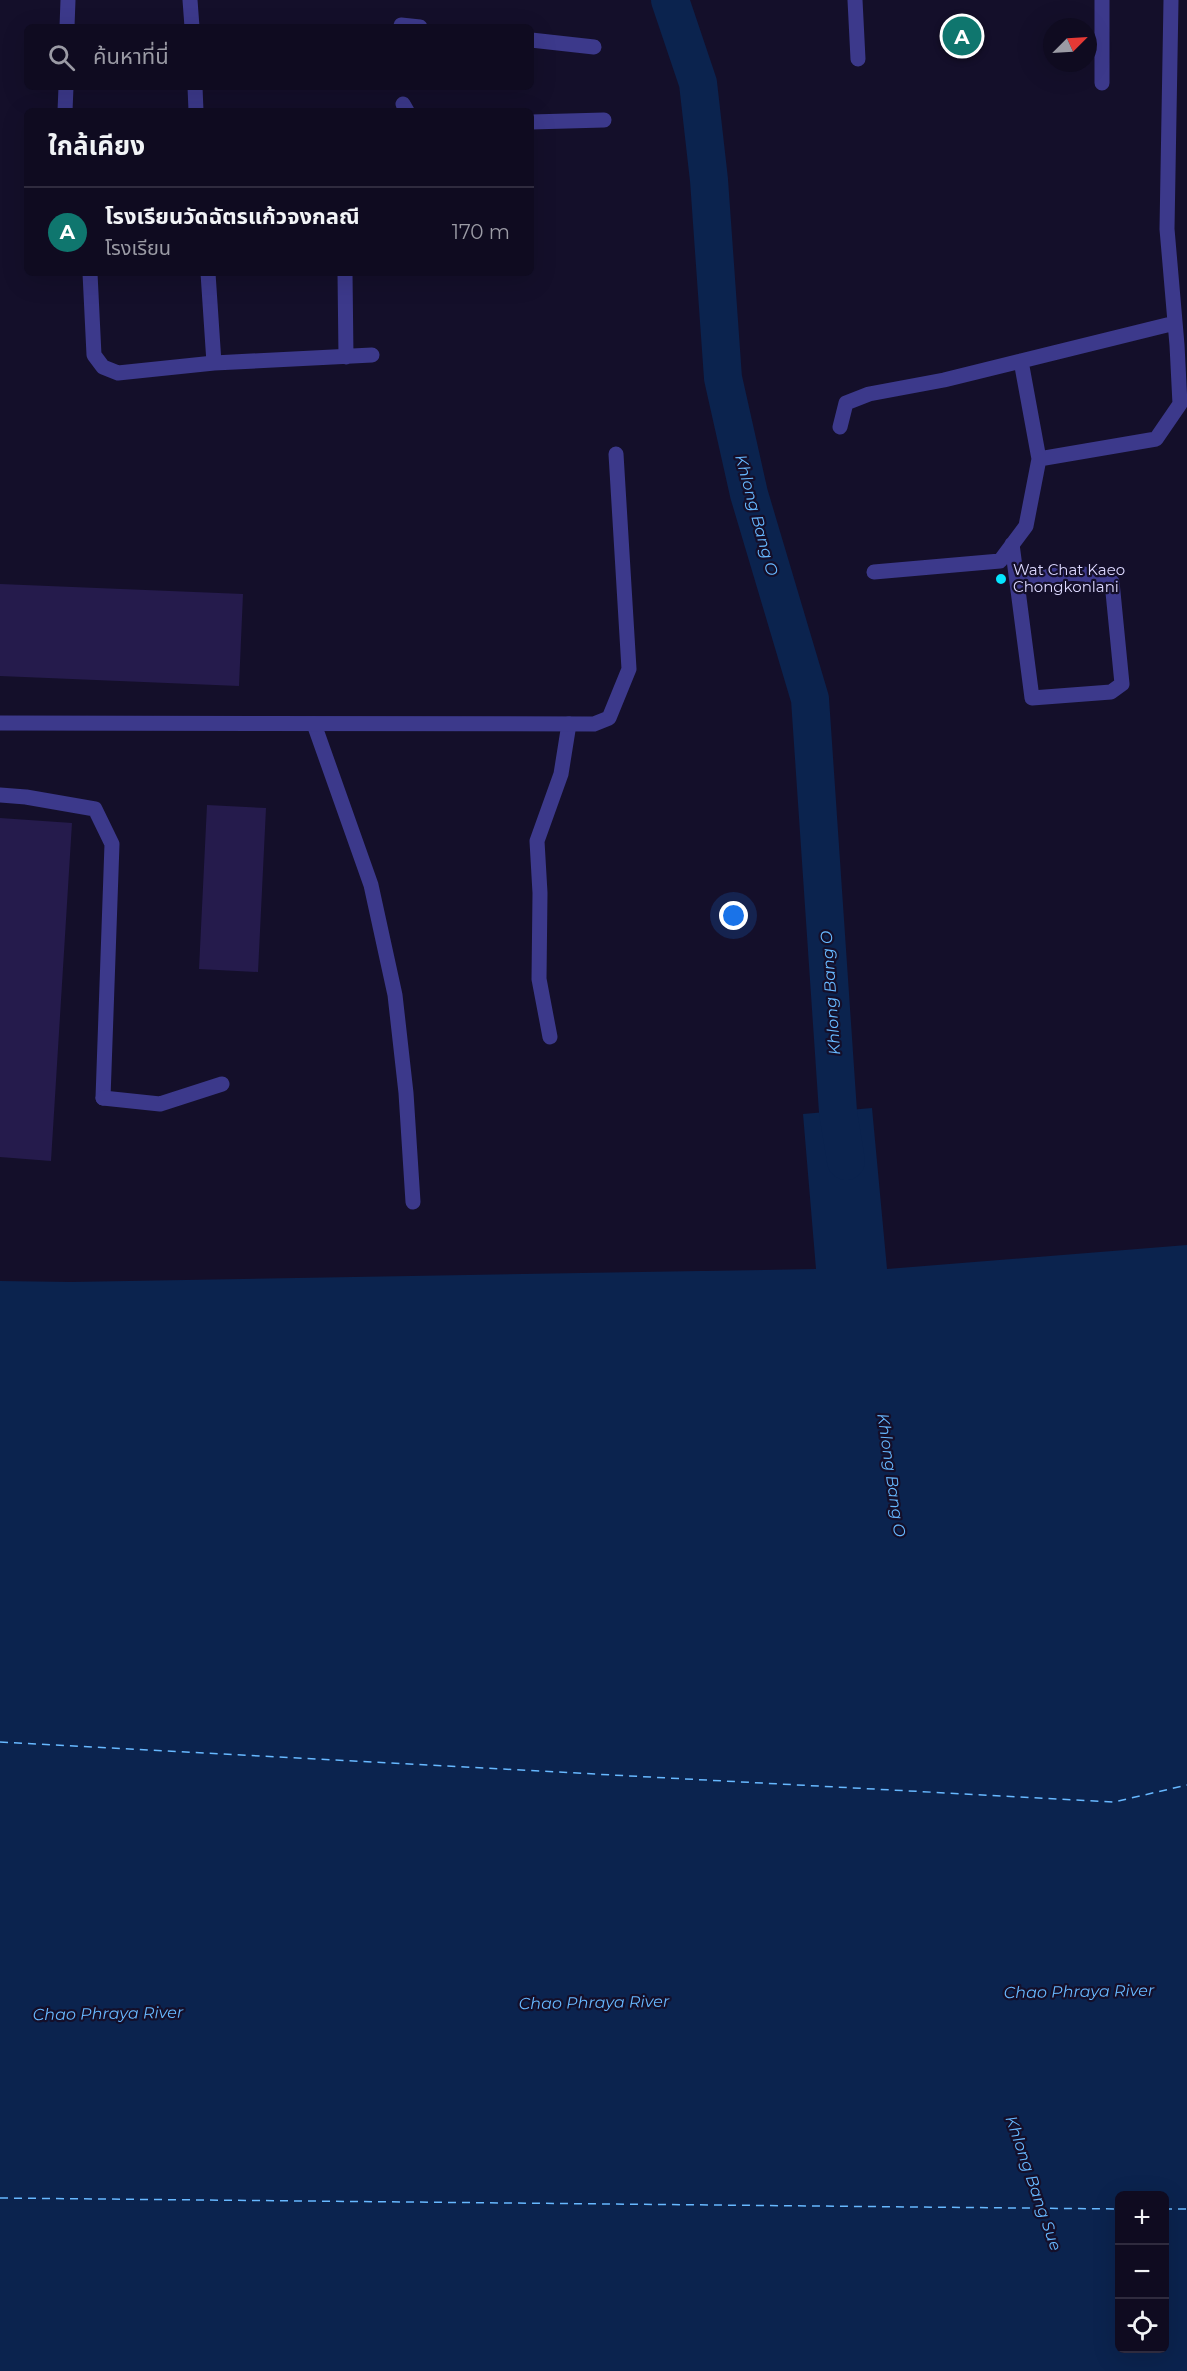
<!DOCTYPE html>
<html lang="th">
<head>
<meta charset="utf-8">
<style>
	:root { --surface:#0f0b20; --page:#1d192d; --text:#f1f3f6; --muted:#9b9ba5; --line:#2f2b3e; --accent:#0f766e }
	body { margin:0; font-family:Montserrat,"Noto Sans Thai",sans-serif; background:var(--page); color:var(--text) }
	.controls { position:absolute; right:18px; bottom:18px; display:grid; overflow:hidden; border-radius:9px; box-shadow:0 6px 24px #0002 }
	.controls button { width:54px; height:54px; display:grid; place-items:center; padding:0; border:0; border-bottom:2px solid var(--line); background:var(--surface); color:var(--text); font:30px sans-serif }
	.compass { position:absolute; left:1043px; top:18px; width:54px; height:54px; border-radius:50%; background:var(--surface); box-shadow:0 6px 24px #0002; rotate:66deg }
	.you { position:absolute; left:734px; top:916px; width:21px; height:21px; margin:-15px; border:4px solid #fff; border-radius:50%; background:#1a73e8; box-shadow:0 0 0 9px #1a73e833 }
	.badge { display:grid; place-items:center; width:39px; height:39px; border-radius:50%; background:var(--accent); color:#fff; font-size:20px; font-weight:700 }
	.pin { position:absolute; translate:-50% -50%; border:3px solid #fff; box-shadow:0 2px 6px #0006 }
	.list { margin:0; padding:0; list-style:none }
	h2 { display:flex; justify-content:space-between; align-items:center; height:78px; margin:0; padding:0 24px; font-size:26px }
	h2 small { font-size:20px; font-weight:400; color:var(--muted) }
	.list li { display:grid; grid-template-columns:39px 1fr auto; gap:18px; align-items:center; box-sizing:border-box; height:90px; padding:0 24px; border-top:2px solid var(--line) }
	.list b { display:block; font-size:22px; white-space:nowrap }
	.list p { margin:0; font-size:20px; white-space:nowrap; color:var(--muted) }
	.list em { font-size:20px; font-style:normal; color:var(--muted) }
	.icon { flex:none; width:33px; height:33px; fill:none; stroke:currentColor; stroke-width:2; stroke-linecap:round; stroke-linejoin:round }
	.map { position:relative; flex:none; width:1187px; height:2371px; overflow:hidden }
	.search { position:absolute; background:var(--surface); box-shadow:0 6px 24px #0002; left:24px; top:24px; width:510px; height:66px; display:flex; align-items:center; gap:15px; box-sizing:border-box; padding:0 21px; border-radius:9px; color:var(--muted); font-size:22px }
	.panel { position:absolute; background:var(--surface); box-shadow:0 6px 24px #0002; left:24px; top:108px; width:510px; height:168px; border-radius:9px }
	.map>svg:first-child { display:block }
	.water { fill:#0b234e; fill-rule:evenodd }
	.lines { fill:none; stroke-linecap:round; stroke-linejoin:round }
	.canal { stroke:#0b234e; stroke-width:38 }
	.ferry { stroke:#67b8ff; stroke-width:1.5; stroke-dasharray:8 6; stroke-linecap:butt }
	.building { fill:#251b4c }
	.lane { stroke:#3c398b; stroke-width:15 }
	.street { stroke:#3c398b; stroke-width:15 }
	.poi-dot { fill:#05e5ff; stroke:#140f2a; stroke-width:2 }
	.labels { text-anchor:middle; stroke-width:4.5; stroke-linejoin:round; paint-order:stroke }
	.poi-label { font-size:15px; fill:#ddd9ff; stroke:#140f2a; text-anchor:start }
	.water-label { font-size:16px; font-style:italic; fill:#67b8ff; stroke:#140f2a }
</style>
</head>
<body>
<div class="map">
<svg width="1187" height="2371" viewBox="0 0 1187 2371">
	<rect width="100%" height="100%" fill="#140f2a"/>
	<!-- water -->
	<path class="water" d="M 872,1108 L 887,1269 L 1187,1245 L 1187,2371 L 0,2371 L 0,1281 L 71,1282 L 816,1269 L 803,1114 ZM 1120,2196 L 1164,2196 L 1164,2348 L 1120,2348 Z"/>
	<g class="lines">
		<!-- canal -->
		<path class="canal" d="M 670,0 L 698,83 L 709,180 L 723,378 L 749,494 L 810,699 L 838,1112 L 846,1161"/>
		<!-- ferry -->
		<path class="ferry" d="M 0,1742 L 1114,1802 L 1187,1785
			M 0,2198 L 1120,2209
			M 1164,2209 L 1187,2209"/>
	</g>
	<!-- building -->
	<path class="building" d="M 0,584 L 243,594 L 239,686 L 0,676 Z
		M 207,805 L 266,808 L 258,972 L 199,969 Z
		M 0,818 L 72,823 L 51,1161 L 0,1157 Z"/>
	<g class="lines">
		<!-- lane -->
		<path class="lane" d="M 190,0 L 192,27
			M 401,25 L 420,27
			M 67,27 L 68,0
			M 531,40 L 594,47
			M 1102,83 L 1102,0
			M 195,87 L 196,111
			M 403,104 L 407,111
			M 65,111 L 66,87
			M 531,122 L 604,120
			M 90,273 L 94,355 L 103,367 L 118,373 L 214,363 L 372,355
			M 208,273 L 214,363
			M 345,273 L 346,357
			M 1021,361 L 1039,459
			M 840,427 L 846,403 L 869,394 L 944,380 L 1175,323
			M 1012,544 L 1032,698 L 1111,692 L 1122,684 L 1112,582 C 1079,567 1052,575 1018,583
			M 874,572 L 1000,561 L 1026,526 L 1039,459 L 1156,439 L 1180,404 L 1177,345 L 1167,229 L 1171,0
			M 314,724 L 371,885 L 395,995 L 406,1093 L 413,1202
			M 0,795 L 26,797 L 95,809 L 112,844 L 103,1098
			M 550,1037 L 539,979 L 540,893 L 537,841 L 561,774 L 569,724"/>
		<!-- street -->
		<path class="street" d="M 855,0 L 858,59
			M 0,723 L 594,724 L 609,718 L 629,669 L 616,454
			M 103,1098 L 160,1104 L 222,1084"/>
	</g>
	<!-- markers -->
	<circle class="poi-dot" cx="1001" cy="579" r="6"/>
	<g class="labels">
		<!-- poi labels -->
		<g class="poi-label">
			<text x="1013" y="575">Wat Chat Kaeo<tspan x="1013" dy="17">Chongkonlani</tspan></text>
		</g>
		<!-- water labels -->
		<g class="water-label">
			<text transform="translate(757 515) rotate(75)" y="6">Khlong Bang O</text>
			<text transform="translate(830 993) rotate(-94)" y="6">Khlong Bang O</text>
			<text transform="translate(892 1475) rotate(82)" y="6">Khlong Bang O</text>
			<text transform="translate(1079 1991) rotate(-1)" y="6">Chao Phraya River</text>
			<text transform="translate(594 2002) rotate(-1)" y="6">Chao Phraya River</text>
			<text transform="translate(108 2013) rotate(-1)" y="6">Chao Phraya River</text>
			<text transform="translate(1034 2183) rotate(71)" y="6">Khlong Bang Sue</text>
		</g>
	</g>
</svg>
<div class="controls">
<button>+</button>
<button>−</button>
<button><svg class="icon" aria-label="locate" viewBox="0 0 24 24"><circle cx="12" cy="12" r="6"/><path d="M12 2v4M12 18v4M2 12h4M18 12h4"/></svg></button>
</div>
<svg class="compass" viewBox="-18 -18 36 36"><path d="M0-13l5 13h-10z" fill="#e53935"/><path d="M0 13l5-13h-10z" fill="#9b9ba5"/></svg>
<div class="you"></div>
<div class="pin badge" style="left:962px;top:36px">A</div>
<div class="search"><svg class="icon" aria-label="search" viewBox="0 0 24 24"><circle cx="10" cy="10" r="6"/><path d="M15 15l6 6"/></svg>ค้นหาที่นี่</div>
<section class="panel">
<h2>ใกล้เคียง<small></small></h2>
<ul class="list">
<li><span class="badge">A</span><div><b>โรงเรียนวัดฉัตรแก้วจงกลณี</b><p>โรงเรียน</p></div><em>170 m</em></li>
</ul>
</section>
</div>
</body>
</html>
